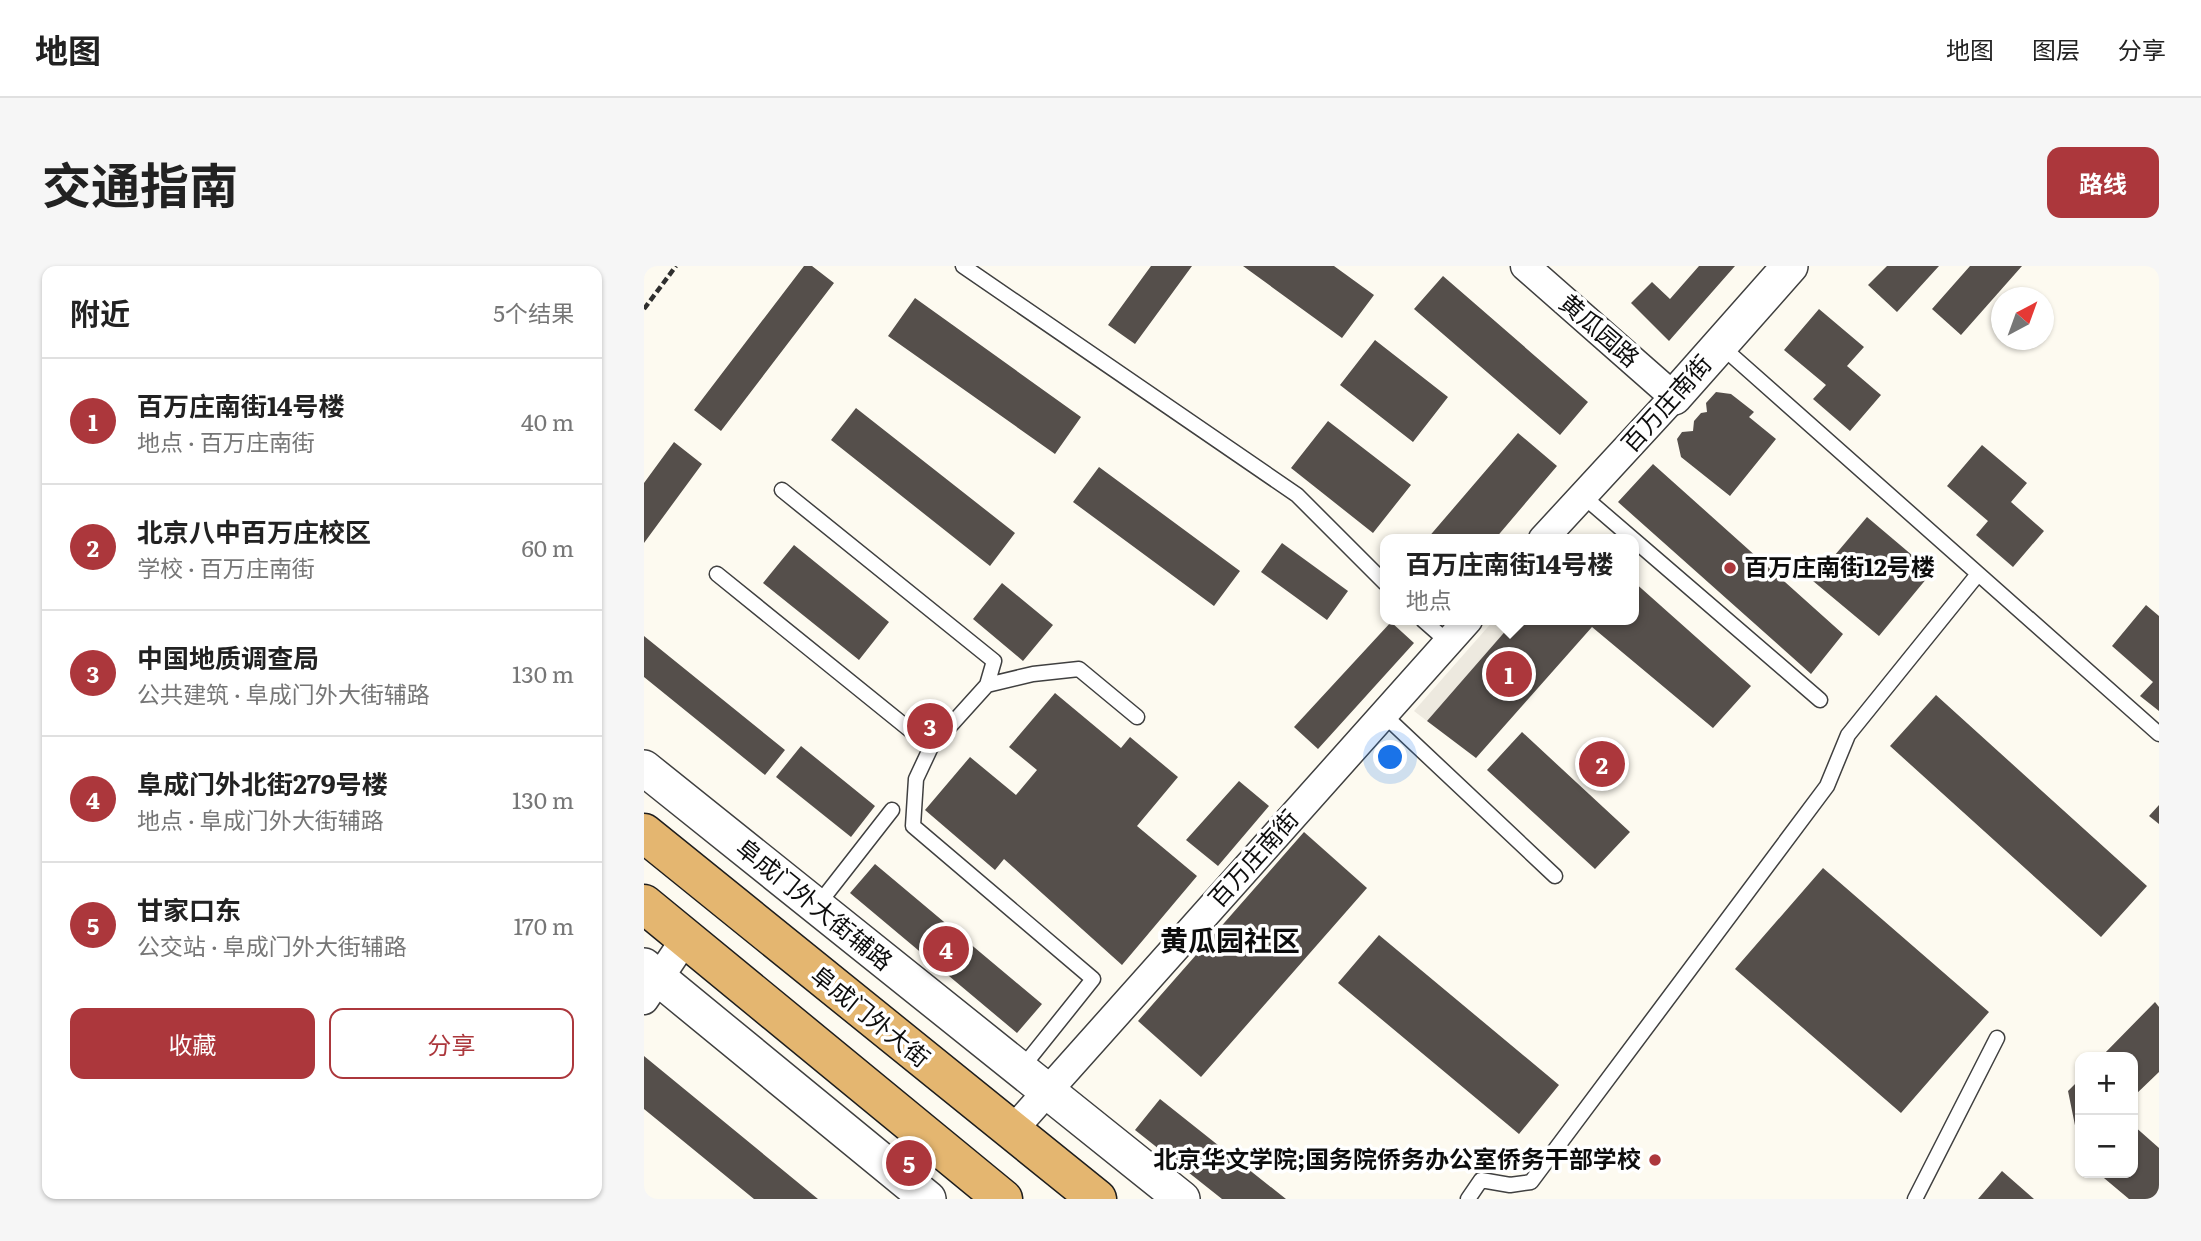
<!DOCTYPE html>
<html lang="zh">
<head>
<meta charset="utf-8">
<style>
	:root { --surface:#fff; --page:#f6f6f6; --text:#222; --muted:#767676; --line:#e0e0e0; --accent:#ac373c }
	body { margin:0; font-family:Literata,"Noto Sans SC",serif; background:var(--page); color:var(--text) }
	.controls { position:absolute; right:21px; bottom:21px; display:grid; overflow:hidden; border-radius:14px; box-shadow:0 2px 5px #0004 }
	.controls button { width:63px; height:63px; display:grid; place-items:center; padding:0; border:0; border-bottom:2px solid var(--line); background:var(--surface); color:var(--text); font:35px sans-serif }
	.compass { position:absolute; left:1347px; top:21px; width:63px; height:63px; border-radius:50%; background:var(--surface); box-shadow:0 2px 5px #0004; rotate:41deg }
	.you { position:absolute; left:747px; top:492px; width:24px; height:24px; margin:-18px; border:5px solid #fff; border-radius:50%; background:#1a73e8; box-shadow:0 0 0 10px #1a73e833 }
	.badge { display:grid; place-items:center; width:46px; height:46px; border-radius:50%; background:var(--accent); color:#fff; font-size:23px; font-weight:700 }
	.pin { position:absolute; translate:-50% -50%; border:4px solid #fff; box-shadow:0 2px 7px #0006 }
	.popup { position:absolute; left:736px; top:268px; width:259px; height:91px; box-sizing:border-box; display:grid; place-content:center; border-radius:14px; background:var(--surface); filter:drop-shadow(0 2px 5px #0005); font-size:23px; white-space:nowrap; color:var(--muted) }
	.popup b { font-size:26px; color:var(--text) }
	.popup::after { content:''; position:absolute; left:50%; top:100%; margin-left:-14px; border:14px solid transparent; border-top-color:var(--surface) }
	.list { margin:0; padding:0; list-style:none }
	h2 { display:flex; justify-content:space-between; align-items:center; height:91px; margin:0; padding:0 28px; font-size:30px }
	h2 small { font-size:23px; font-weight:400; color:var(--muted) }
	.list li { display:grid; grid-template-columns:46px 1fr auto; gap:21px; align-items:center; box-sizing:border-box; height:126px; padding:0 28px; border-top:2px solid var(--line) }
	.list b { display:block; font-size:26px; white-space:nowrap }
	.list p { margin:0; font-size:23px; white-space:nowrap; color:var(--muted) }
	.list em { font-size:23px; font-style:normal; color:var(--muted) }
	.actions { display:flex; gap:14px; padding:21px 28px }
	.actions a { flex:1; padding:16px 0; border:2px solid var(--accent); border-radius:14px; text-align:center; font-size:24px; color:var(--accent) }
	.actions .main { background:var(--accent); color:#fff }
	.map { position:relative; flex:none; width:1515px; height:933px; overflow:hidden; border-radius:14px }
	header { display:flex; align-items:center; gap:42px; box-sizing:border-box; height:98px; padding:0 35px; background:var(--surface); border-bottom:2px solid var(--line) }
	header strong { font-size:33px }
	nav { display:flex; gap:38px; margin-inline-start:auto; font-size:24px }
	.intro { display:flex; align-items:center; justify-content:space-between; box-sizing:border-box; height:168px; padding:0 42px }
	h1 { margin:0; font-size:49px }
	.button { padding:18px 32px; border-radius:14px; background:var(--accent); color:#fff; font-size:24px; font-weight:700 }
	main { display:flex; gap:42px; padding:0 42px }
	aside { flex:1; background:var(--surface); border-radius:14px; box-shadow:0 2px 5px #0004 }
	.map>svg:first-child { display:block }
	.plaza { fill:#ede9df }
	.building { fill:#554f4b }
	.lines { fill:none; stroke-linecap:round; stroke-linejoin:round }
	.service-casing { stroke:#404040; stroke-width:17 }
	.minor-casing { stroke:#404040; stroke-width:31 }
	.tertiary-casing { stroke:#404040; stroke-width:38 }
	.trunk-casing { stroke:#1e1e1e; stroke-width:41 }
	.path { stroke:#2f2f2f; stroke-width:4.5; stroke-dasharray:7 3.5; stroke-linecap:butt }
	.service { stroke:#fff; stroke-width:14 }
	.minor { stroke:#fff; stroke-width:28 }
	.tertiary { stroke:#fff; stroke-width:35 }
	.trunk { stroke:#e4b670; stroke-width:38 }
	.poi-dot { fill:#ac373c; stroke:#fff; stroke-width:2.5 }
	.labels { text-anchor:middle; stroke-width:7; stroke-linejoin:round; paint-order:stroke }
	.street-label { font-size:24px; fill:#0d0d0d; stroke:#fff }
	.poi-label { font-size:24px; font-weight:bold; fill:#0d0d0d; stroke:#fff; text-anchor:start }
	.quarter-label { font-size:28px; font-weight:bold; fill:#0d0d0d; stroke:#fff }
</style>
</head>
<body>
<header>
<strong>地图</strong>
<nav><a>地图</a><a>图层</a><a>分享</a></nav>
</header>
<div class="intro"><h1>交通指南</h1><a class="button">路线</a></div>
<main>
<aside>
<h2>附近<small>5个结果</small></h2>
<ul class="list">
<li><span class="badge">1</span><div><b>百万庄南街14号楼</b><p>地点 · 百万庄南街</p></div><em>40 m</em></li>
<li><span class="badge">2</span><div><b>北京八中百万庄校区</b><p>学校 · 百万庄南街</p></div><em>60 m</em></li>
<li><span class="badge">3</span><div><b>中国地质调查局</b><p>公共建筑 · 阜成门外大街辅路</p></div><em>130 m</em></li>
<li><span class="badge">4</span><div><b>阜成门外北街279号楼</b><p>地点 · 阜成门外大街辅路</p></div><em>130 m</em></li>
<li><span class="badge">5</span><div><b>甘家口东</b><p>公交站 · 阜成门外大街辅路</p></div><em>170 m</em></li>
</ul>
<div class="actions"><a class="main">收藏</a><a>分享</a></div>
</aside>
<div class="map">
<svg width="1515" height="933" viewBox="0 0 1515 933">
	<rect width="100%" height="100%" fill="#fdfaf0"/>
	<!-- plaza -->
	<path class="plaza" d="M 850,354 L 871,354 L 783,455 L 770,445 Z"/>
	<!-- building -->
	<path class="building" d="M 160,0 L 168,0 L 190,17 L 77,165 L 50,144 Z
		M 507,0 L 548,0 L 491,78 L 464,59 Z
		M 599,0 L 690,0 L 730,29 L 698,72 Z
		M 1055,0 L 1091,0 L 1025,75 L 987,37 L 1008,16 L 1026,33 Z
		M 1243,0 L 1295,0 L 1253,46 L 1224,19 Z
		M 1326,0 L 1378,0 L 1317,69 L 1288,43 Z
		M 799,10 L 944,136 L 916,169 L 770,43 Z
		M 271,32 L 437,151 L 411,188 L 244,70 Z
		M 1175,43 L 1220,81 L 1203,100 L 1237,129 L 1206,165 L 1169,133 L 1182,119 L 1140,84 Z
		M 731,74 L 804,131 L 769,176 L 696,119 Z
		M 1072,126 L 1087,128 L 1110,146 L 1105,151 L 1132,173 L 1086,230 L 1037,191 L 1033,173 L 1038,166 L 1049,165 L 1050,155 L 1057,147 L 1063,146 L 1062,137 Z
		M 212,142 L 371,267 L 346,300 L 187,174 Z
		M 684,155 L 767,219 L 729,267 L 647,202 Z
		M 874,167 L 913,200 L 851,273 L 783,273 Z
		M 30,176 L 58,198 L 0,277 L 0,217 Z
		M 1338,179 L 1383,217 L 1367,236 L 1400,265 L 1369,301 L 1332,269 L 1344,255 L 1303,220 Z
		M 1009,198 L 1199,368 L 1167,408 L 974,236 Z
		M 455,201 L 596,305 L 570,340 L 429,236 Z
		M 1223,251 L 1288,306 L 1235,370 L 1169,315 Z
		M 638,277 L 704,325 L 683,354 L 617,306 Z
		M 150,279 L 245,356 L 215,394 L 119,317 Z
		M 989,315 L 1107,420 L 1069,462 L 948,361 L 832,492 L 783,455 L 871,354 L 989,354 Z
		M 358,317 L 409,359 L 379,395 L 329,353 Z
		M 1502,339 L 1515,350 L 1515,445 L 1496,430 L 1509,416 L 1468,380 Z
		M 747,356 L 770,377 L 674,483 L 650,461 Z
		M 0,370 L 141,484 L 121,509 L 0,411 Z
		M 411,427 L 477,482 L 486,471 L 534,511 L 493,560 L 553,610 L 478,699 L 360,593 L 351,604 L 281,544 L 326,491 L 372,529 L 393,504 L 365,481 Z
		M 1292,429 L 1503,620 L 1457,671 L 1246,480 Z
		M 878,466 L 986,566 L 951,603 L 843,504 Z
		M 157,480 L 231,540 L 207,571 L 132,511 Z
		M 595,515 L 625,540 L 574,600 L 542,574 Z
		M 1515,539 L 1515,558 L 1505,550 Z
		M 660,566 L 723,622 L 557,811 L 494,755 Z
		M 231,598 L 398,738 L 373,767 L 206,627 Z
		M 1179,602 L 1345,746 L 1257,847 L 1091,703 Z
		M 735,669 L 915,819 L 875,868 L 694,717 Z
		M 1511,736 L 1515,741 L 1515,806 L 1489,831 L 1489,791 L 1457,791 Z
		M 0,790 L 174,933 L 110,933 L 0,843 Z
		M 1436,813 L 1436,879 L 1435,879 L 1424,825 Z
		M 516,833 L 642,933 L 578,933 L 491,864 Z
		M 1489,859 L 1515,882 L 1515,933 L 1485,933 L 1454,907 L 1489,907 Z
		M 1358,905 L 1390,933 L 1334,933 Z"/>
	<g class="lines">
		<defs>
			<path id="service" d="M 319,0 L 653,229 L 741,317
				M 1076,79 L 1515,468
				M 138,224 L 350,395 L 343,419
				M 939,230 L 989,273
				M 989,273 L 1176,434
				M 73,308 L 287,481 L 272,513 L 269,560 L 449,713 L 377,803
				M 779,354 L 804,376
				M 739,448 L 911,610
				M 287,481 L 343,419 L 389,408 L 435,403 L 493,451
				M 173,640 L 248,544
				M 824,933 L 837,914 L 866,919 L 887,916 L 1183,520 L 1204,469 L 1334,308
				M 1271,933 L 1353,772"/>
			<path id="minor" d="M 881,0 L 1030,131 L 899,273
				M 0,734 L 42,672
				M 368,865 L 824,354"/>
			<path id="tertiary" d="M 1030,131 L 1146,0
				M 0,502 L 538,933
				M 0,700 L 284,933"/>
			<path id="trunk" d="M 0,567 L 453,933
				M 0,638 L 359,933"/>
		</defs>
		<!-- service casing -->
		<use href="#service" class="service-casing"/>
		<!-- minor casing -->
		<use href="#minor" class="minor-casing"/>
		<!-- tertiary casing -->
		<use href="#tertiary" class="tertiary-casing"/>
		<!-- trunk casing -->
		<use href="#trunk" class="trunk-casing"/>
		<!-- path -->
		<path class="path" d="M 0,43 L 32,0"/>
		<!-- service -->
		<use href="#service" class="service"/>
		<!-- minor -->
		<use href="#minor" class="minor"/>
		<!-- tertiary -->
		<use href="#tertiary" class="tertiary"/>
		<!-- trunk -->
		<use href="#trunk" class="trunk"/>
	</g>
	<!-- markers -->
	<g class="poi-dot">
		<circle cx="1086" cy="302" r="7"/>
		<circle cx="1011" cy="894" r="7"/>
	</g>
	<g class="labels">
		<!-- street labels -->
		<g class="street-label">
			<text transform="translate(955 65) rotate(41)" y="8">黄瓜园路</text>
			<text transform="translate(1023 138) rotate(-48)" y="8">百万庄南街</text>
			<text transform="translate(610 593) rotate(-48)" y="8">百万庄南街</text>
			<text transform="translate(170 639) rotate(39)" y="8">阜成门外大街辅路</text>
			<text transform="translate(226 751) rotate(39)" y="8">阜成门外大街</text>
		</g>
		<!-- poi labels -->
		<g class="poi-label">
			<text x="1100" y="310">百万庄南街12号楼</text>
			<text x="997" y="902" text-anchor="end">北京华文学院;国务院侨务办公室侨务干部学校</text>
		</g>
		<!-- quarter labels -->
		<g class="quarter-label">
			<text x="586" y="685">黄瓜园社区</text>
		</g>
	</g>
</svg>
<div class="controls">
<button>+</button>
<button>−</button>
</div>
<svg class="compass" viewBox="-18 -18 36 36"><path d="M0-13l5 13h-10z" fill="#e53935"/><path d="M0 13l5-13h-10z" fill="#767676"/></svg>
<div class="you"></div>
<div class="pin badge" style="left:865px;top:408px">1</div>
<div class="popup"><b>百万庄南街14号楼</b>地点</div>
<div class="pin badge" style="left:958px;top:498px">2</div>
<div class="pin badge" style="left:286px;top:460px">3</div>
<div class="pin badge" style="left:302px;top:683px">4</div>
<div class="pin badge" style="left:265px;top:897px">5</div>
</div>
</main>
</body>
</html>
